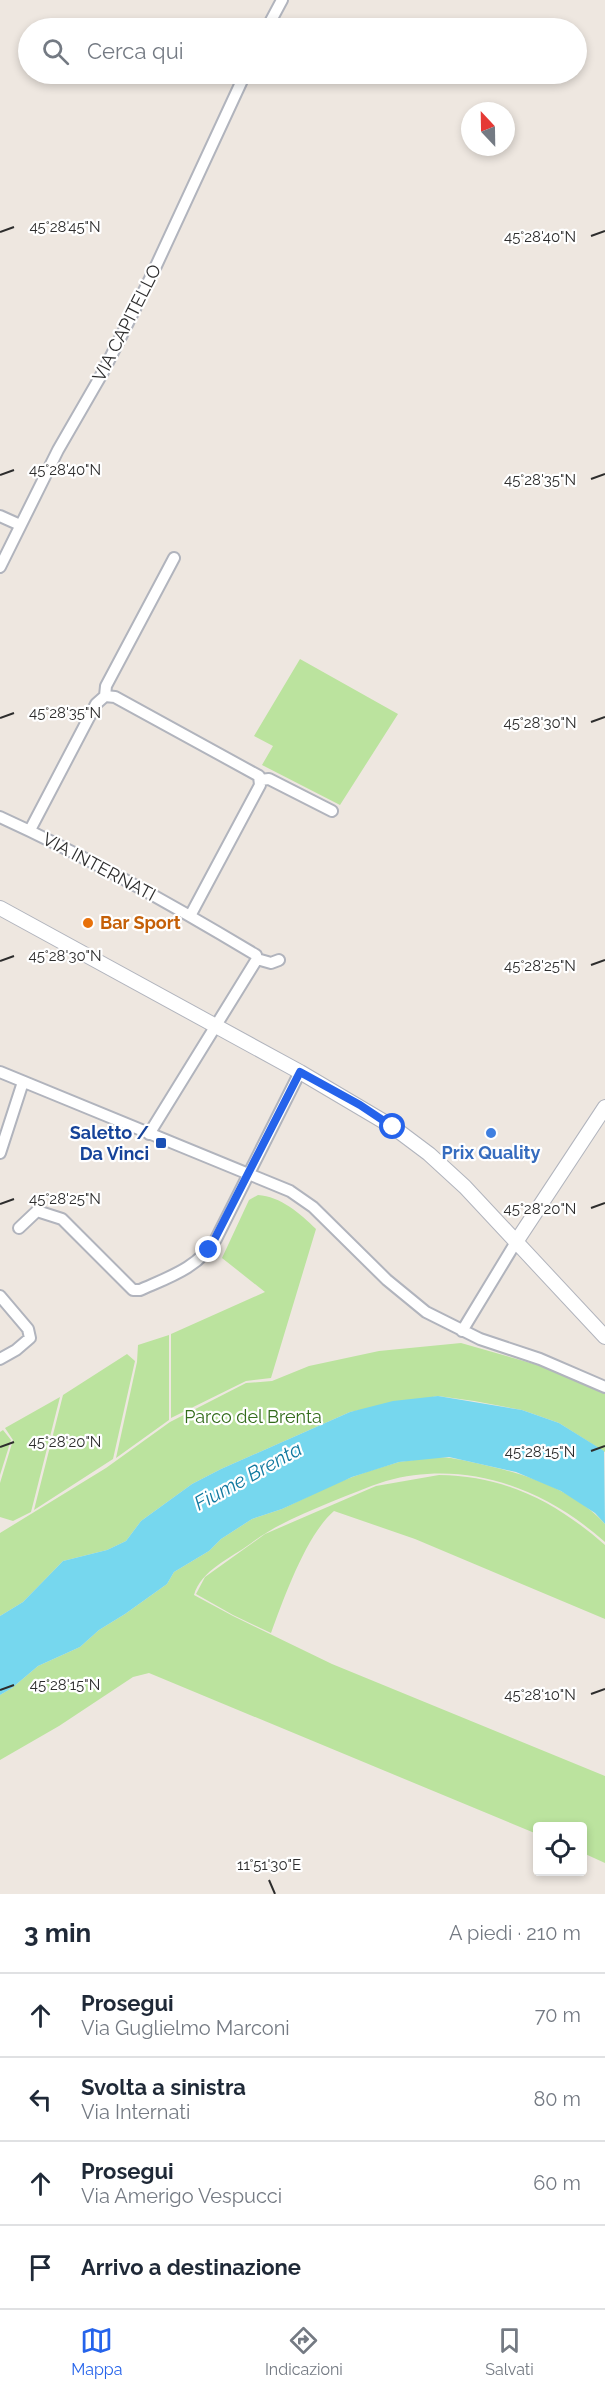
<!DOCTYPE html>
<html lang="it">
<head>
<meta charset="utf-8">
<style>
	:root { --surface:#fff; --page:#f2f2f3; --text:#1f2937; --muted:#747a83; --line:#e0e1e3; --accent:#2563eb }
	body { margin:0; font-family:Raleway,sans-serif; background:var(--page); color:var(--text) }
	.controls { position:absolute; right:18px; bottom:18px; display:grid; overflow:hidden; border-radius:6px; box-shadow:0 3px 9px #0003 }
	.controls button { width:54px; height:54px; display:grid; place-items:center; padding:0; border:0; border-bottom:2px solid var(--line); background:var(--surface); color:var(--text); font:30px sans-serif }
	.compass { position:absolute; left:461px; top:102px; width:54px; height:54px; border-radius:50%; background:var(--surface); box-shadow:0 3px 9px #0003; rotate:338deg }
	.stop { position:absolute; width:18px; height:18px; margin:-14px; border:4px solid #2563eb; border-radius:50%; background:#fff }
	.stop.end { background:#2563eb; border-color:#fff; box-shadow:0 2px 6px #0008 }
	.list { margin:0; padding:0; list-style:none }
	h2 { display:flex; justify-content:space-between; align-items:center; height:78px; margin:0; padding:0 24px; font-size:26px }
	h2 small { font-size:20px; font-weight:400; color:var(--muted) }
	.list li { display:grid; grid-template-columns:39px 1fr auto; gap:18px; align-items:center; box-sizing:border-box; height:84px; padding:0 24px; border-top:2px solid var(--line) }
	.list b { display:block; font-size:22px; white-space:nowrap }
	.list p { margin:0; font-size:20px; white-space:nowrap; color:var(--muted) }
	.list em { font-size:20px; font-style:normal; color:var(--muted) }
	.icon { flex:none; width:33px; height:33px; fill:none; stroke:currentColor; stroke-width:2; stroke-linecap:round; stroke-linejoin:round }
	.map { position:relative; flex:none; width:605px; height:1894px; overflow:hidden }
	.search { position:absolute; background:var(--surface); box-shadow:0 3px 9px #0003; left:18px; right:18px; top:18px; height:66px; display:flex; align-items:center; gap:15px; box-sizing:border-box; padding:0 21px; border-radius:33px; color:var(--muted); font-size:22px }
	.sheet { height:414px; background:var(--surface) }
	nav { display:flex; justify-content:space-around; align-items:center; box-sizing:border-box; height:84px; border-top:2px solid var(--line); background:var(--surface); font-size:16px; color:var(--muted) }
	nav a { display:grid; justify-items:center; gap:3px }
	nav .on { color:var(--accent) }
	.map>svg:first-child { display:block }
	.green { fill:#bbe39e }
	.water { fill:#76d7ee }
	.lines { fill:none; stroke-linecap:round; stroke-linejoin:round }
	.street-casing { stroke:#b1b4bd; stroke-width:14 }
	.secondary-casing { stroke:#b1b4bd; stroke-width:16 }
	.street { stroke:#fff; stroke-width:10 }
	.secondary { stroke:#fff; stroke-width:14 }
	.route { stroke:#2563eb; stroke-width:8 }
	.ticks { fill:none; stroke:#2d2d2d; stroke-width:2 }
	.food-dot { fill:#e8710a; stroke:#fff; stroke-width:2 }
	.shop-dot { fill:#3f7fe0; stroke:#fff; stroke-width:2 }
	.transit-dot { fill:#1a4fb4; stroke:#fff; stroke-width:2 }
	.labels { text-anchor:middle; stroke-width:4.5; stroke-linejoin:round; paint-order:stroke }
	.street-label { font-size:18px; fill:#2d2d2d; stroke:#fff }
	.food-label { font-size:18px; font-weight:bold; fill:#c56008; stroke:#fff; text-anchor:start }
	.transit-label { font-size:18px; font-weight:bold; fill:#164399; stroke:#fff; text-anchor:end }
	.shop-label { font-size:18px; font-weight:bold; fill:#366cbe; stroke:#fff }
	.park-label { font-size:18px; fill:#336c1c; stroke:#fff }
	.water-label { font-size:20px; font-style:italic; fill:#10799f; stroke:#fff }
	.ticks-label { font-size:15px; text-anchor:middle; fill:#2d2d2d; stroke:#fff; stroke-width:4.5; stroke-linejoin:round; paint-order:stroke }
</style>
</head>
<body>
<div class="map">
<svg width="605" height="1894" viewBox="0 0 605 1894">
	<rect width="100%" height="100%" fill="#eee7e0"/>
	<!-- green -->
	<path class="green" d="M 300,659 L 398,714 L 340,805 L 262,765 L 273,746 L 254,736 Z
		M 258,1195 C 280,1196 301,1214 316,1229 L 271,1378 L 246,1381 L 171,1418 L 171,1334 L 265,1292 L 222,1258 L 249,1200 Z
		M 169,1335 L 169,1420 L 116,1458 L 137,1362 L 138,1345 Z
		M 461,1343 L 548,1368 L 605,1394 L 605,1452 L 559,1423 L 522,1410 L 474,1401 L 438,1396 L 350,1412 L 221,1469 L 192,1484 L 141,1521 L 126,1541 L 107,1550 L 63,1561 L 23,1602 L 0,1616 L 0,1533 L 106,1468 L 170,1422 L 246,1383 L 272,1381 L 309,1366 L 379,1351 Z
		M 127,1354 L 135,1361 L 113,1459 L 34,1510 L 63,1395 Z
		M 60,1397 L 31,1512 L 13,1521 L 0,1517 L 0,1483 L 13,1440 L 5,1428 Z
		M 3,1430 L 11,1440 L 0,1475 L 0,1432 Z
		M 435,1457 C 450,1457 462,1460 476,1463 C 522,1473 572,1488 605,1524 L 605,1542 C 544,1488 467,1459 386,1481 C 367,1487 349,1495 331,1502 C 302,1514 275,1525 250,1544 C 231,1558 201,1570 194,1595 L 233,1616 L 332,1664 L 605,1776 L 605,1863 L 583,1853 L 582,1826 L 538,1826 L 537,1834 L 149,1673 L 133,1677 L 59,1726 L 0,1760 L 0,1695 L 12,1688 L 38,1666 L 80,1647 L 99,1630 L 125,1614 L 167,1584 L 174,1572 L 209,1551 L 221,1539 L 252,1519 L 282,1509 L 336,1483 L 369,1471 L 399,1462 Z
		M 439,1475 C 506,1476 556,1502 605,1545 L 605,1619 L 415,1539 L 334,1511 C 306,1535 284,1598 271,1633 L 233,1615 L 196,1594 L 205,1577 L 265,1534 L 376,1486 Z"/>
	<!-- water -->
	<path class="water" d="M 438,1396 L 522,1410 L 559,1423 L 604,1451 L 605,1524 L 595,1513 L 561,1491 L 516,1472 L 449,1457 L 399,1462 L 352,1477 L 282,1509 L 252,1519 L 221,1539 L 209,1551 L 174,1572 L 167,1584 L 125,1614 L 99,1630 L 80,1647 L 38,1666 L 12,1688 L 0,1695 L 0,1616 L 23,1602 L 63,1561 L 107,1550 L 126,1541 L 141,1521 L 192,1484 L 221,1469 L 350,1412 L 393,1401 Z"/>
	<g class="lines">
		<defs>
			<path id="street" d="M 267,28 L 282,0
				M 0,516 L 20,525
				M 0,567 L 58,450 L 103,372 L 149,281 L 245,74
				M 105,696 L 115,697 L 259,776 L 260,785 L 190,916
				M 105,696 L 106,686 L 174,558
				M 260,780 L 269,779 L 332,811
				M 0,817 C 88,857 173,905 256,955 L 257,959 L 271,963 L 279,960
				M 30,830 L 96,704 L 105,696
				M 0,1072 L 290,1191 L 313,1207 L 387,1280 L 426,1312 L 480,1339 L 540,1359 L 605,1387
				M 149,1134 L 257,959
				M 0,1153 L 23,1082
				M 19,1228 L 37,1211 L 62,1219 L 133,1290 L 140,1290 C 169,1277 198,1268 216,1239 L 300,1072
				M 0,1296 L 28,1329 L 30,1338 L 16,1350 L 0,1359
				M 462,1331 L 516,1242"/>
			<path id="secondary" d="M 0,908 L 300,1072 L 393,1127 L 429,1154 L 465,1187 L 605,1337
				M 516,1242 L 605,1107"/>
		</defs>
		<!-- street casing -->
		<use href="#street" class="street-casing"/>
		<!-- secondary casing -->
		<use href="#secondary" class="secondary-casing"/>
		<!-- street -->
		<use href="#street" class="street"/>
		<!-- secondary -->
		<use href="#secondary" class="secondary"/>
	</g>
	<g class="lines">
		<!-- route -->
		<path class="route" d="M 209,1250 L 300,1072 L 360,1105 L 393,1127"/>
	</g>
	<!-- ticks -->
	<path class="ticks" d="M 0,232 L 14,227M 591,236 L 605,231M 0,475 L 14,470M 591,479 L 605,474M 0,718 L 14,713M 591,722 L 605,717M 0,961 L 14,956M 591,965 L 605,960M 0,1204 L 14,1199M 591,1208 L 605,1203M 0,1447 L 14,1442M 591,1451 L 605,1446M 0,1690 L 14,1685M 591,1694 L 605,1689M 269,1880 L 275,1894"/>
	<!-- markers -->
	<circle class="food-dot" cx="88" cy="923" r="6"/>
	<circle class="shop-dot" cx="491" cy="1133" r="6"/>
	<rect class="transit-dot" x="155" y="1137" width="12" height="12" rx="3"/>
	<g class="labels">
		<!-- street labels -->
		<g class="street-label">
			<text transform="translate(127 323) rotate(-63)" y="6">VIA CAPITELLO</text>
			<text transform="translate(99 867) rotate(28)" y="6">VIA INTERNATI</text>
		</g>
		<!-- food labels -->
		<g class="food-label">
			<text x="100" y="929">Bar Sport</text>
		</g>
		<!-- transit labels -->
		<g class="transit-label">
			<text x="149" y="1139">Saletto /<tspan x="149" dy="21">Da Vinci</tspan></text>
		</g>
		<!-- shop labels -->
		<g class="shop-label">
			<text x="491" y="1159">Prix Quality</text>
		</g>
		<!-- park labels -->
		<g class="park-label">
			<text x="253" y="1423">Parco del Brenta</text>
		</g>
		<!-- water labels -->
		<g class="water-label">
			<text transform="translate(248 1476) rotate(-29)" y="7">Fiume Brenta</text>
		</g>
	</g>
	<g class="ticks-label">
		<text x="65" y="232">45°28'45"N</text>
		<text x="540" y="242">45°28'40"N</text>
		<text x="65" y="475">45°28'40"N</text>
		<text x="540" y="485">45°28'35"N</text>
		<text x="65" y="718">45°28'35"N</text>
		<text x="540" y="728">45°28'30"N</text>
		<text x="65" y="961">45°28'30"N</text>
		<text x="540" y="971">45°28'25"N</text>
		<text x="65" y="1204">45°28'25"N</text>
		<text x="540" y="1214">45°28'20"N</text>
		<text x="65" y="1447">45°28'20"N</text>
		<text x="540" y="1457">45°28'15"N</text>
		<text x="65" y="1690">45°28'15"N</text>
		<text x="540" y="1700">45°28'10"N</text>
		<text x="269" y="1870">11°51'30"E</text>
	</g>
</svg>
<div class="controls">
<button><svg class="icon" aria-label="locate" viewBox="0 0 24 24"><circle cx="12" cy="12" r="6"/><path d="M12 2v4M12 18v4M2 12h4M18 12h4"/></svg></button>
</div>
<svg class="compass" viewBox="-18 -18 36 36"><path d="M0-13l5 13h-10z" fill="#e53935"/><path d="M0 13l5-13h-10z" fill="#747a83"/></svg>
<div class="stop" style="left:393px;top:1127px"></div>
<div class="stop end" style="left:209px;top:1250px"></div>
<div class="search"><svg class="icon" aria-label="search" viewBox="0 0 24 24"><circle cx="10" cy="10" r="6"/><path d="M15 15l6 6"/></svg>Cerca qui</div>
</div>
<section class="sheet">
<h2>3 min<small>A piedi · 210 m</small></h2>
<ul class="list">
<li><svg class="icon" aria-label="ahead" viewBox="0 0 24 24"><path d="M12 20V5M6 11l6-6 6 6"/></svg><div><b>Prosegui</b><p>Via Guglielmo Marconi</p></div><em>70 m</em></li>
<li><svg class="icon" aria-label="left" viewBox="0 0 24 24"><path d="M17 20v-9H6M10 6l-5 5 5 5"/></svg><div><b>Svolta a sinistra</b><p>Via Internati</p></div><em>80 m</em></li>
<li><svg class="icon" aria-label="ahead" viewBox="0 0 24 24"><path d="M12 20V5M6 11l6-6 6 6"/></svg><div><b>Prosegui</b><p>Via Amerigo Vespucci</p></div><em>60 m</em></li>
<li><svg class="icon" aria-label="arrive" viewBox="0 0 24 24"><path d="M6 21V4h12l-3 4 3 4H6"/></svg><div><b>Arrivo a destinazione</b></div></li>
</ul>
</section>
<nav>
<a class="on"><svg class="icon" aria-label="map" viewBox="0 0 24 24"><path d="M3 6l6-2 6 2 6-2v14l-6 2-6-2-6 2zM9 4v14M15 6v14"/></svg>Mappa</a>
<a><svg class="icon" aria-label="directions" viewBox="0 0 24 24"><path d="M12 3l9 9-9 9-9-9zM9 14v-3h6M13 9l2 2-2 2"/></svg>Indicazioni</a>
<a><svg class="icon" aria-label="saved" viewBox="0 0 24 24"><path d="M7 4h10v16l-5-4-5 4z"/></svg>Salvati</a>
</nav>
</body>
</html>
